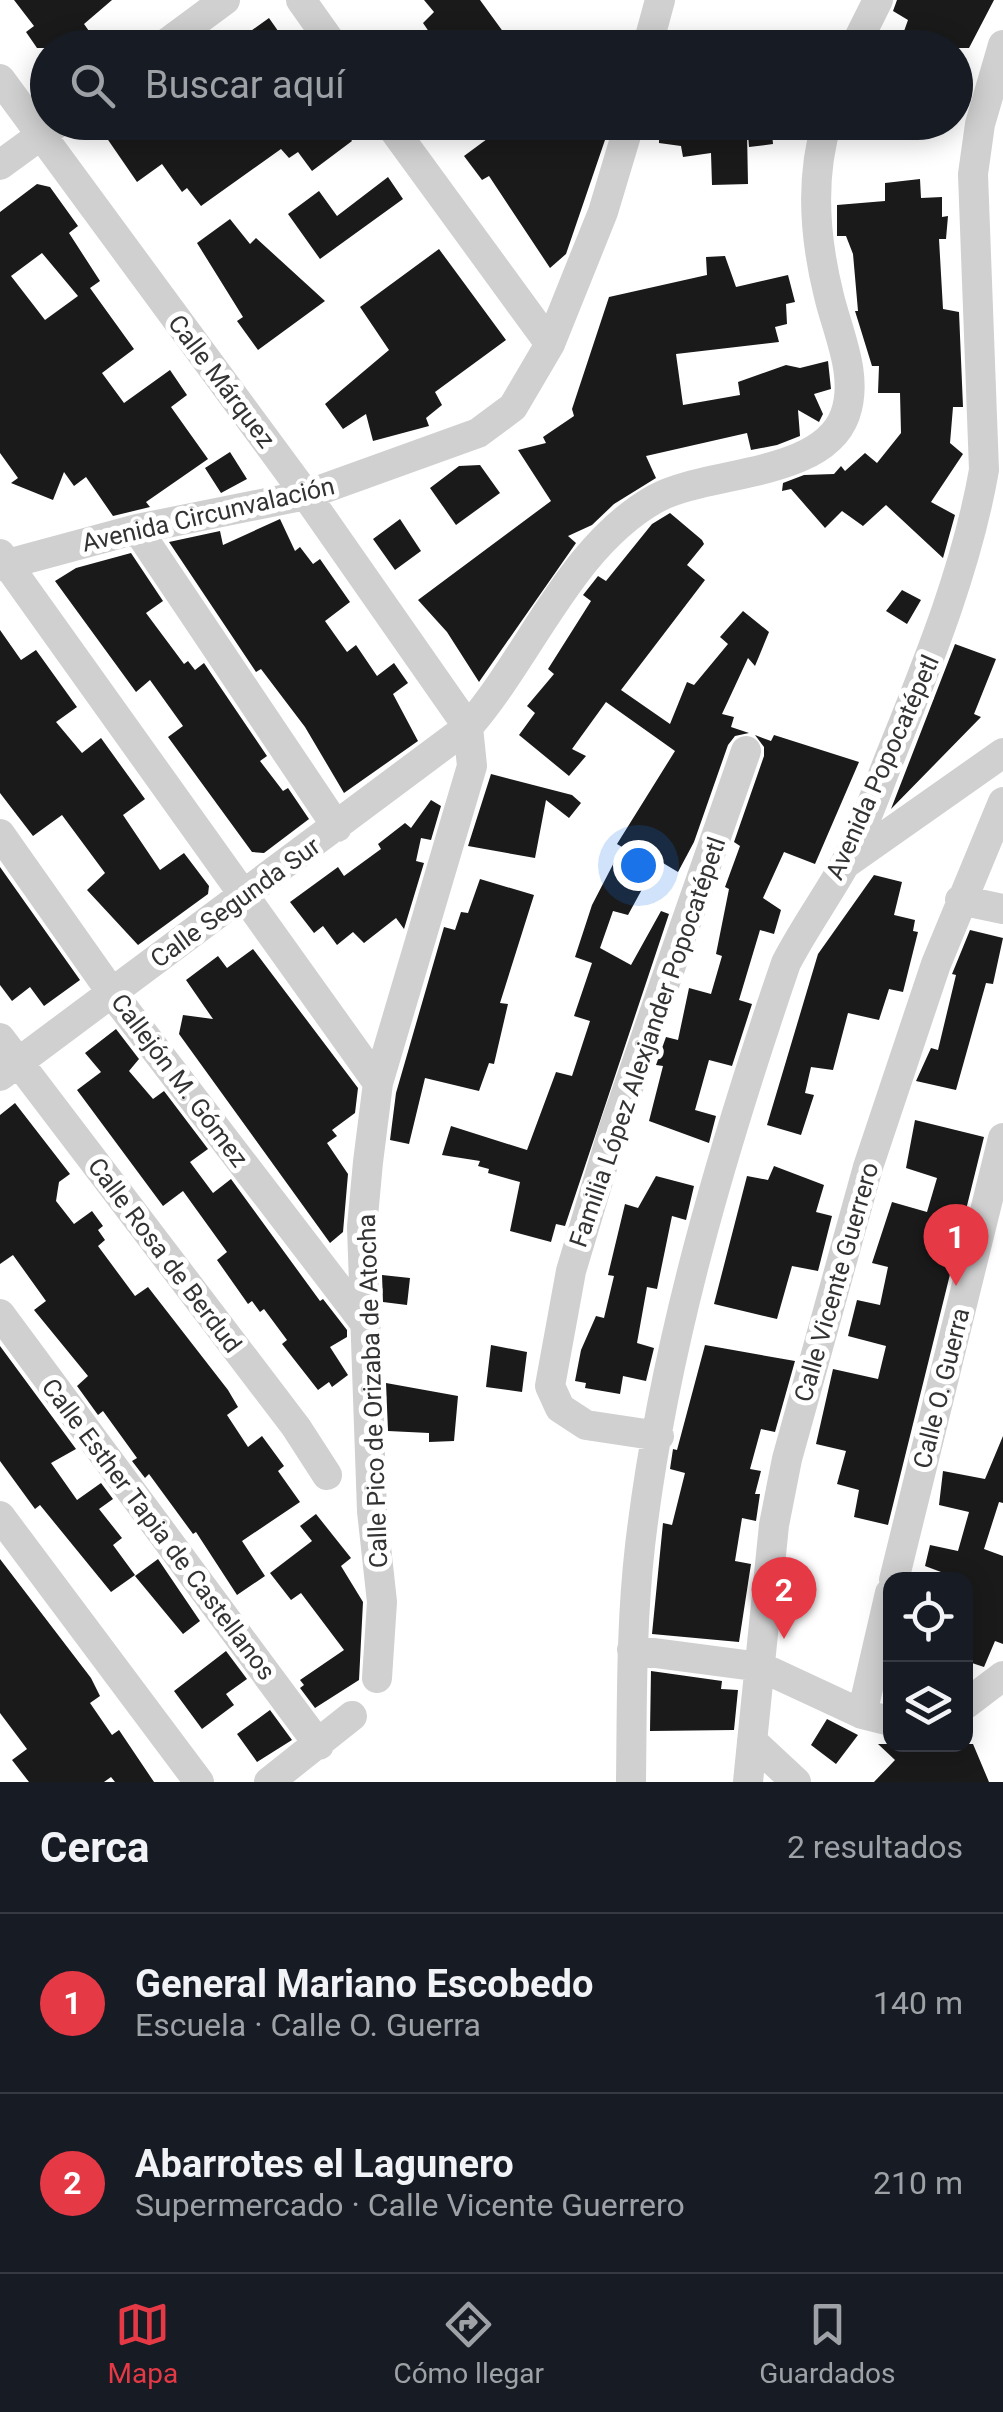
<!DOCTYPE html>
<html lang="es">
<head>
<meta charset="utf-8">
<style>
	:root { --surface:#171b24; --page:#20242c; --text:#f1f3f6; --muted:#9ea1a6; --line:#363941; --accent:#e63946 }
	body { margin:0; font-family:Roboto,sans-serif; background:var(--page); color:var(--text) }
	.controls { position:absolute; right:30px; bottom:30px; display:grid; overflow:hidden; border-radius:20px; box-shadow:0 5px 25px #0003 }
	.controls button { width:90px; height:90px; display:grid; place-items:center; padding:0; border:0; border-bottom:2px solid var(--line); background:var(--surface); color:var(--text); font:50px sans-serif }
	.you { position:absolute; left:638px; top:865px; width:35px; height:35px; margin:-25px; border:8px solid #fff; border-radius:50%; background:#1a73e8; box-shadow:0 0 0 15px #1a73e833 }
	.badge { display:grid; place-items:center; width:65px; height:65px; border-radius:50%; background:var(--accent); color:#fff; font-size:32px; font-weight:700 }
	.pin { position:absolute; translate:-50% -82px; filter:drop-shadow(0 2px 5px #0008) }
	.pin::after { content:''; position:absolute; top:52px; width:35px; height:30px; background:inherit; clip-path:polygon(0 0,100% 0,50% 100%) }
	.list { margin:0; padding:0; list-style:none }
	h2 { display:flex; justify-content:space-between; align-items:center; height:130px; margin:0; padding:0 40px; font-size:42px }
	h2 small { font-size:32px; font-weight:400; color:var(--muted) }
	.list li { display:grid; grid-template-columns:65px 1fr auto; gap:30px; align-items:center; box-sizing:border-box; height:180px; padding:0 40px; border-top:2px solid var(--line) }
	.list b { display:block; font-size:38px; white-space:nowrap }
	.list p { margin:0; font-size:32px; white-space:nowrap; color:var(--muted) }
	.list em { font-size:32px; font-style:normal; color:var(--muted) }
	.icon { flex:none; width:55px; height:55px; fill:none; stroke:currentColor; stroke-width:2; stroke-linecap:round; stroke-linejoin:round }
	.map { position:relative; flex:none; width:1003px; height:1782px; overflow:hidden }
	.search { position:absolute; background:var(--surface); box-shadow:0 5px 25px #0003; left:30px; right:30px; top:30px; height:110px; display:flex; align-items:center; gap:25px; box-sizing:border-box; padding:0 35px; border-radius:55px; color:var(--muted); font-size:38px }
	.sheet { height:490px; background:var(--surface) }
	nav { display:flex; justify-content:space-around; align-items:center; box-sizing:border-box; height:140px; border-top:2px solid var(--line); background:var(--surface); font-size:28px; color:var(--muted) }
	nav a { display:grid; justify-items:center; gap:5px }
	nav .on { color:var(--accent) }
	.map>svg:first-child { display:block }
	.building { fill:#1a1a1a; fill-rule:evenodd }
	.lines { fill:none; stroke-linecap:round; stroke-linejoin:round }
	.minor { stroke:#d0d0d0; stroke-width:30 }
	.labels { text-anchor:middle; stroke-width:10; stroke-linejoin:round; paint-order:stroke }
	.street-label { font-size:25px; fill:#333; stroke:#fff }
</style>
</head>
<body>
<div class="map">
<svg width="1003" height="1782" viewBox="0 0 1003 1782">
	<rect width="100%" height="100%" fill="#fff"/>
	<!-- building -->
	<path class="building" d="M 14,0 L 112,0 L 84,24 L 101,48 L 37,48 L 26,32 L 34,26 Z
		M 424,0 L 480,0 L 515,48 L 440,48 L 423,23 L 434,12 Z
		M 897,0 L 994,0 L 969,48 L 898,48 L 908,20 L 893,11 Z
		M 269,18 L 290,48 L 227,48 Z
		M 120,122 L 339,122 L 352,141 L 312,171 L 298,152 L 289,158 L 281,149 L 201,206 L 187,188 L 182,192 L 162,164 L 137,182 L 104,134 Z
		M 510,122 L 592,122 L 605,140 L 566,254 L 550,268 L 489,176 L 482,180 L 464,156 Z
		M 659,122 L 718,122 L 719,134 L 711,137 L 747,132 L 748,184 L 712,185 L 711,153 L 683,157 L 681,146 L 659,143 Z
		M 747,122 L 771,122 L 773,144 L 749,147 Z
		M 388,177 L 403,199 L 320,259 L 288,214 L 319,191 L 337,216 Z
		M 920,179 L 921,198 L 942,197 L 942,217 L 948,216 L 946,239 L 939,239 L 943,309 L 959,312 L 963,407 L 953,407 L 950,443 L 963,454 L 931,502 L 955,515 L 943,558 L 886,505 L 863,526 L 842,511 L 825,528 L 791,489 L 782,491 L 783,483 L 804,475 L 834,474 L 841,466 L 845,471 L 865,453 L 877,463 L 901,433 L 900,393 L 878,393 L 879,366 L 872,366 L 855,311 L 858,311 L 853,254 L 846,236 L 837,236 L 837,205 L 885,201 L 885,183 Z
		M 37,184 L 50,187 L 78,226 L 69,233 L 100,281 L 90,288 L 134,349 L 102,373 L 124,403 L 170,370 L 187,395 L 171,407 L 208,459 L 146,502 L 150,507 L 113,516 L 86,477 L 74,486 L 64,472 L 53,500 L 11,483 L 18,478 L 0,453 L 0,212 ZM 42,253 L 78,296 L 45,320 L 11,276 Z
		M 230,219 L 250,244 L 256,238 L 325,301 L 258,350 L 237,321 L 243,317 L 197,243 Z
		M 439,249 L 506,340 L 435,392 L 442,405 L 426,418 L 429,426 L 373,441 L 366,414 L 343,429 L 325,404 L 389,350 L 360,307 Z
		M 725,256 L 736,287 L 788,275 L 795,302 L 786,304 L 787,324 L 775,327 L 779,342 L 676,354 L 683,405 L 740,395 L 738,382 L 786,365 L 800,368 L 828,361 L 831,389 L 814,394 L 823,414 L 819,422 L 798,410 L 800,436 L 777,445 L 751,450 L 747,433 L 646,456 L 656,478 L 614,504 L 592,525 L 568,536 L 576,543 L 479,682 L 447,632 L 418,600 L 551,501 L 518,450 L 546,443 L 543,437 L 574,416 L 572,409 L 609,297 L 707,275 L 706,257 Z
		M 230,452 L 247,479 L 221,493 L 205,468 Z
		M 480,465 L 500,493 L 456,525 L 430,488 L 459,466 Z
		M 670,513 L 702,540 L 704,544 L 687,565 L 705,580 L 621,690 L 670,724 L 687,682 L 694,685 L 728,644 L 720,637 L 743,611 L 769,632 L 755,666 L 748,658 L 722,714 L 734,717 L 731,727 L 749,733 L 735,736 L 728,745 L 694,842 L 678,872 L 658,860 L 628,915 L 613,911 L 600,948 L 631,965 L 661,911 L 669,914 L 565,1226 L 556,1224 L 551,1242 L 510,1231 L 520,1182 L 488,1173 L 489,1169 L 478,1166 L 480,1161 L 442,1155 L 451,1126 L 527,1150 L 556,1072 L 572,1076 L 590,1021 L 574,1016 L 592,963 L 575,957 L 592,905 L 622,847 L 617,844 L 675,751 L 606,702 L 572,749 L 586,756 L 569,776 L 519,735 L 535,713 L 527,706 L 554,674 L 548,669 L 591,601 L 583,595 L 598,576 L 606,581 L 652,524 Z
		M 280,519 L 295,551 L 300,547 L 313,564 L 320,559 L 350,602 L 325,621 L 347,652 L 356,645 L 377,676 L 394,663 L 408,683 L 393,694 L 418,741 L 344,793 L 305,727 L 261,669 L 256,672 L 169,542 L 220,531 L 223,545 Z
		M 400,519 L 421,551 L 395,570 L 373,539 Z
		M 131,553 L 163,601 L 146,613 L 184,664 L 188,661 L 195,670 L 204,663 L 267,756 L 260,761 L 283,791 L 288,788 L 309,819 L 264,853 L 252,852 L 168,737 L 183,726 L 150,680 L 136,692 L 55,581 L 76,568 Z
		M 902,590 L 921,600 L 907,624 L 886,611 Z
		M 0,630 L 21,660 L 36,650 L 77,707 L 56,722 L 82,753 L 101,738 L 145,799 L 123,815 L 160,870 L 184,853 L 209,886 L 208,894 L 138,945 L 87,890 L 105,873 L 62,815 L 33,836 L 0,793 Z
		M 955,644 L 996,659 L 974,714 L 981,717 L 891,809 Z
		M 755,735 L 771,741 L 774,735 L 859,762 L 815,864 L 784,852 L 763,898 L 781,910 L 774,934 L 760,930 L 739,1000 L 752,1004 L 732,1066 L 709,1060 L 695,1110 L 716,1116 L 709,1143 L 649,1121 L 663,1066 L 656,1065 L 666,1037 L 678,1040 L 689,988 L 711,994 L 722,956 L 716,954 L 729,889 L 725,887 L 740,846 L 734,842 L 764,756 L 764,747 Z
		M 491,774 L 572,795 L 581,803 L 569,818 L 546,800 L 535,858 L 468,846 Z
		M 431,800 L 441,806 L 431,840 L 421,838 L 416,861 L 424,863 L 404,929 L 396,918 L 364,943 L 353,932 L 337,945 L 323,926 L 314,933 L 290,902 L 338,867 L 344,876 L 381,849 L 378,844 L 405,823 L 411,828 Z
		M 0,867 L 80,980 L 44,1006 L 30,987 L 12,1001 L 0,985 Z
		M 874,875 L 902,882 L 894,915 L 915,920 L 913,931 L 918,932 L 903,992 L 889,989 L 879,1020 L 848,1013 L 833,1070 L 811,1067 L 805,1093 L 814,1095 L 801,1135 L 767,1125 L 818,954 Z
		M 480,879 L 534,895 L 500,1003 L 508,1004 L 494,1064 L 489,1063 L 479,1091 L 425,1078 L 409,1144 L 390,1140 L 396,1093 L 444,927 L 455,930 L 461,912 L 468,913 Z
		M 970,930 L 1003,938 L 993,984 L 986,983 L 956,1090 L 916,1081 L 931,1048 L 938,1050 L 956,975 L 952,974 Z
		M 253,949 L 358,1088 L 355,1113 L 332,1130 L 337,1136 L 327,1143 L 348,1174 L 343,1232 L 330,1243 L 179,1034 L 183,1015 L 213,1019 L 186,980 L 218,956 L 227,968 Z
		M 116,1029 L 139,1059 L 129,1071 L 153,1099 L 164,1091 L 208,1149 L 190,1162 L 213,1193 L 231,1179 L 320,1301 L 323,1299 L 347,1330 L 347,1337 L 330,1347 L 348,1375 L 332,1387 L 329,1382 L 318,1390 L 282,1344 L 287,1340 L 264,1309 L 260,1312 L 252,1301 L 248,1304 L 217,1260 L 227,1252 L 183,1191 L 163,1206 L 77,1090 L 101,1072 L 85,1053 Z
		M 15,1103 L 70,1174 L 59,1182 L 56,1201 L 74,1224 L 92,1211 L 103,1226 L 98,1230 L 105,1240 L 98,1246 L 135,1296 L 148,1287 L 228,1390 L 238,1407 L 227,1415 L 248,1447 L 262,1436 L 284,1466 L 278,1471 L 300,1502 L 242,1541 L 265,1576 L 237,1595 L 196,1532 L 193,1534 L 149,1474 L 145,1478 L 132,1461 L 137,1458 L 103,1411 L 98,1415 L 77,1386 L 88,1376 L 34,1310 L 46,1301 L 13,1255 L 0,1264 L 0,1115 Z
		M 915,1120 L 984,1137 L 888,1525 L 854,1517 L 859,1490 L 837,1484 L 846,1451 L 816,1444 L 833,1369 L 878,1379 L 886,1346 L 848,1336 L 857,1300 L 880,1305 L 888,1267 L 872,1263 L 892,1202 L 927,1212 L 937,1178 L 906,1168 Z
		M 774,1166 L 824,1185 L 816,1212 L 832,1216 L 818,1271 L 792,1266 L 777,1319 L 714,1304 L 747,1176 L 768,1180 Z
		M 656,1176 L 694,1186 L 686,1220 L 672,1216 L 657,1289 L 647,1287 L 637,1343 L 654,1348 L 646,1381 L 623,1376 L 620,1394 L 585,1388 L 586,1383 L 575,1381 L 581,1350 L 596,1316 L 604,1318 L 614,1276 L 608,1275 L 625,1204 L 638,1208 Z
		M 382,1275 L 410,1278 L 407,1305 L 383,1302 Z
		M 491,1345 L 527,1352 L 522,1392 L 486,1387 Z
		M 705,1345 L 795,1361 L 775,1432 L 761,1429 L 750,1469 L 761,1471 L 755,1494 L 760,1494 L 756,1521 L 742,1518 L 735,1561 L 751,1564 L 739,1642 L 652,1634 L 663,1523 L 672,1525 L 685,1473 L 670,1469 L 673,1449 L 677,1450 Z
		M 0,1346 L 76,1449 L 51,1463 L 77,1500 L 101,1483 L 113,1499 L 99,1509 L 122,1538 L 113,1545 L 135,1575 L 111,1592 L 40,1505 L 35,1509 L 0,1461 Z
		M 386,1383 L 458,1396 L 454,1441 L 429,1442 L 429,1433 L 388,1431 Z
		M 1003,1436 L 1003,1503 L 999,1502 L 984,1549 L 1003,1556 L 1003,1644 L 995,1641 L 984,1667 L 966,1661 L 966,1580 L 940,1580 L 941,1572 L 925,1566 L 930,1545 L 958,1551 L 969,1512 L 939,1505 L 943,1471 L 985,1479 Z
		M 316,1514 L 351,1558 L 341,1566 L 363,1602 L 359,1680 L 315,1708 L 300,1688 L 304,1685 L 300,1680 L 344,1650 L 301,1593 L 291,1600 L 270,1573 L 312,1541 L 300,1526 Z
		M 0,1559 L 91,1678 L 100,1696 L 90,1703 L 112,1735 L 119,1730 L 154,1782 L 115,1782 L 111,1777 L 104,1782 L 29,1782 L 12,1760 L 27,1749 L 0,1713 Z
		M 158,1559 L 200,1621 L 183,1634 L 135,1576 Z
		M 226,1651 L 247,1679 L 226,1694 L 234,1705 L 202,1729 L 174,1691 Z
		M 651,1671 L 722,1681 L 721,1689 L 738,1690 L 734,1730 L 650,1731 Z
		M 270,1710 L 292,1740 L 257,1762 L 237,1734 Z
		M 827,1719 L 858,1735 L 836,1764 L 811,1745 Z
		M 878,1744 L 973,1744 L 989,1782 L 874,1782 L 895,1760 Z"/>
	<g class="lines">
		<!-- minor -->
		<path class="minor" d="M 301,0 L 335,48
			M 160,48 L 225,0
			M 647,48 L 660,0
			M 854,48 L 878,0
			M 0,79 L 306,495 L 468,727 L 472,766 L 378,1083 L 368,1162 L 362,1227 L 372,1511 L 382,1602 L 377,1678
			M 388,122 L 550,344
			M 0,165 L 59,122
			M 137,529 L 337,827
			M 0,554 L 378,1083
			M 0,566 L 137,529 L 306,495 L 478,433 L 513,407 L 550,344 L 603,212 L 630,122
			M 0,834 L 112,993 L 365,1323
			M 848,862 L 1003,753
			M 960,900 L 1003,909
			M 0,1038 L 296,1427 L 327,1475
			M 0,1076 L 468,727 C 531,655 570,547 655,499 C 707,470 822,478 845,415 C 859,376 838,334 829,296 C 815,240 810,178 827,122
			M 0,1314 L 319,1745
			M 659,1436 L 586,1425 L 560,1408 L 550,1386 L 571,1271 L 613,1131 L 746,751
			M 0,1516 L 199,1782
			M 894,1580 L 1003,1138
			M 632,1650 L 761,1667 L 862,1714 L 890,1721
			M 966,1704 L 1003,1676
			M 862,1714 L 890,1593
			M 752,1741 L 796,1782
			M 269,1782 L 352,1716
			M 631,1782 C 632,1703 631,1624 640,1546 C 663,1348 722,1150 786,963 C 804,928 826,898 845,864 C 864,829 877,789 892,752 C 929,660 967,567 984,470 L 973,174 L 980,124 L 1003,45
			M 748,1782 L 774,1525 L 787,1459 L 868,1167 L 936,964 L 1003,802"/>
	</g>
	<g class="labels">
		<!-- street labels -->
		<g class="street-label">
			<text transform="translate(222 381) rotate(53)" y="9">Calle Márquez</text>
			<text transform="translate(208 514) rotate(-13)" y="9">Avenida Circunvalación</text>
			<text transform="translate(882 767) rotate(-66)" y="9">Avenida Popocatépetl</text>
			<text transform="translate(235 902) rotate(-36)" y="9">Calle Segunda Sur</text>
			<text transform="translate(647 1042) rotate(-71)" y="9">Familia López Alexjander Popocatépetl</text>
			<text transform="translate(180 1080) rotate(53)" y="9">Callejón M. Gómez</text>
			<text transform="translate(165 1255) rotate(53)" y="9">Calle Rosa de Berdud</text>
			<text transform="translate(836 1282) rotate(-74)" y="9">Calle Vicente Guerrero</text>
			<text transform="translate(941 1388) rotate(-76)" y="9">Calle O. Guerra</text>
			<text transform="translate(372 1391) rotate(-92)" y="9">Calle Pico de Orizaba de Atocha</text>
			<text transform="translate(159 1529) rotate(53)" y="9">Calle Esther Tapia de Castellanos</text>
		</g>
	</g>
</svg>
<div class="controls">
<button><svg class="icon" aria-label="locate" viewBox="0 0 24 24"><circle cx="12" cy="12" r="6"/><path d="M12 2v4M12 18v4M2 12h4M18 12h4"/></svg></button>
<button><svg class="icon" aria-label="layers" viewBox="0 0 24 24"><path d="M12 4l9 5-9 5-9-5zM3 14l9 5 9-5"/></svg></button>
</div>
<div class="you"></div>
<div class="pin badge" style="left:956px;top:1286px">1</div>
<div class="pin badge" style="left:784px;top:1639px">2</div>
<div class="search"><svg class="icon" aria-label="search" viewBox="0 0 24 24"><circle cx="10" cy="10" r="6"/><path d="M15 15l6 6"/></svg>Buscar aquí</div>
</div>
<section class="sheet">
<h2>Cerca<small>2 resultados</small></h2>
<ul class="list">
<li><span class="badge">1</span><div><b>General Mariano Escobedo</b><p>Escuela · Calle O. Guerra</p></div><em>140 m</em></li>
<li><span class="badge">2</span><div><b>Abarrotes el Lagunero</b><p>Supermercado · Calle Vicente Guerrero</p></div><em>210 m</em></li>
</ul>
</section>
<nav>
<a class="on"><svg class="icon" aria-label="map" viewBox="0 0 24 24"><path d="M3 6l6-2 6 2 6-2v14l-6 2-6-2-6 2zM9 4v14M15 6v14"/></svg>Mapa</a>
<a><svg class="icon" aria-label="directions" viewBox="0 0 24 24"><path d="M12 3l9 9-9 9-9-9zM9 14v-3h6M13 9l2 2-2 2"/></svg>Cómo llegar</a>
<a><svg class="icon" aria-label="saved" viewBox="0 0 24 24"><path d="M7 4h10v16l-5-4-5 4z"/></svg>Guardados</a>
</nav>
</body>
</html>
